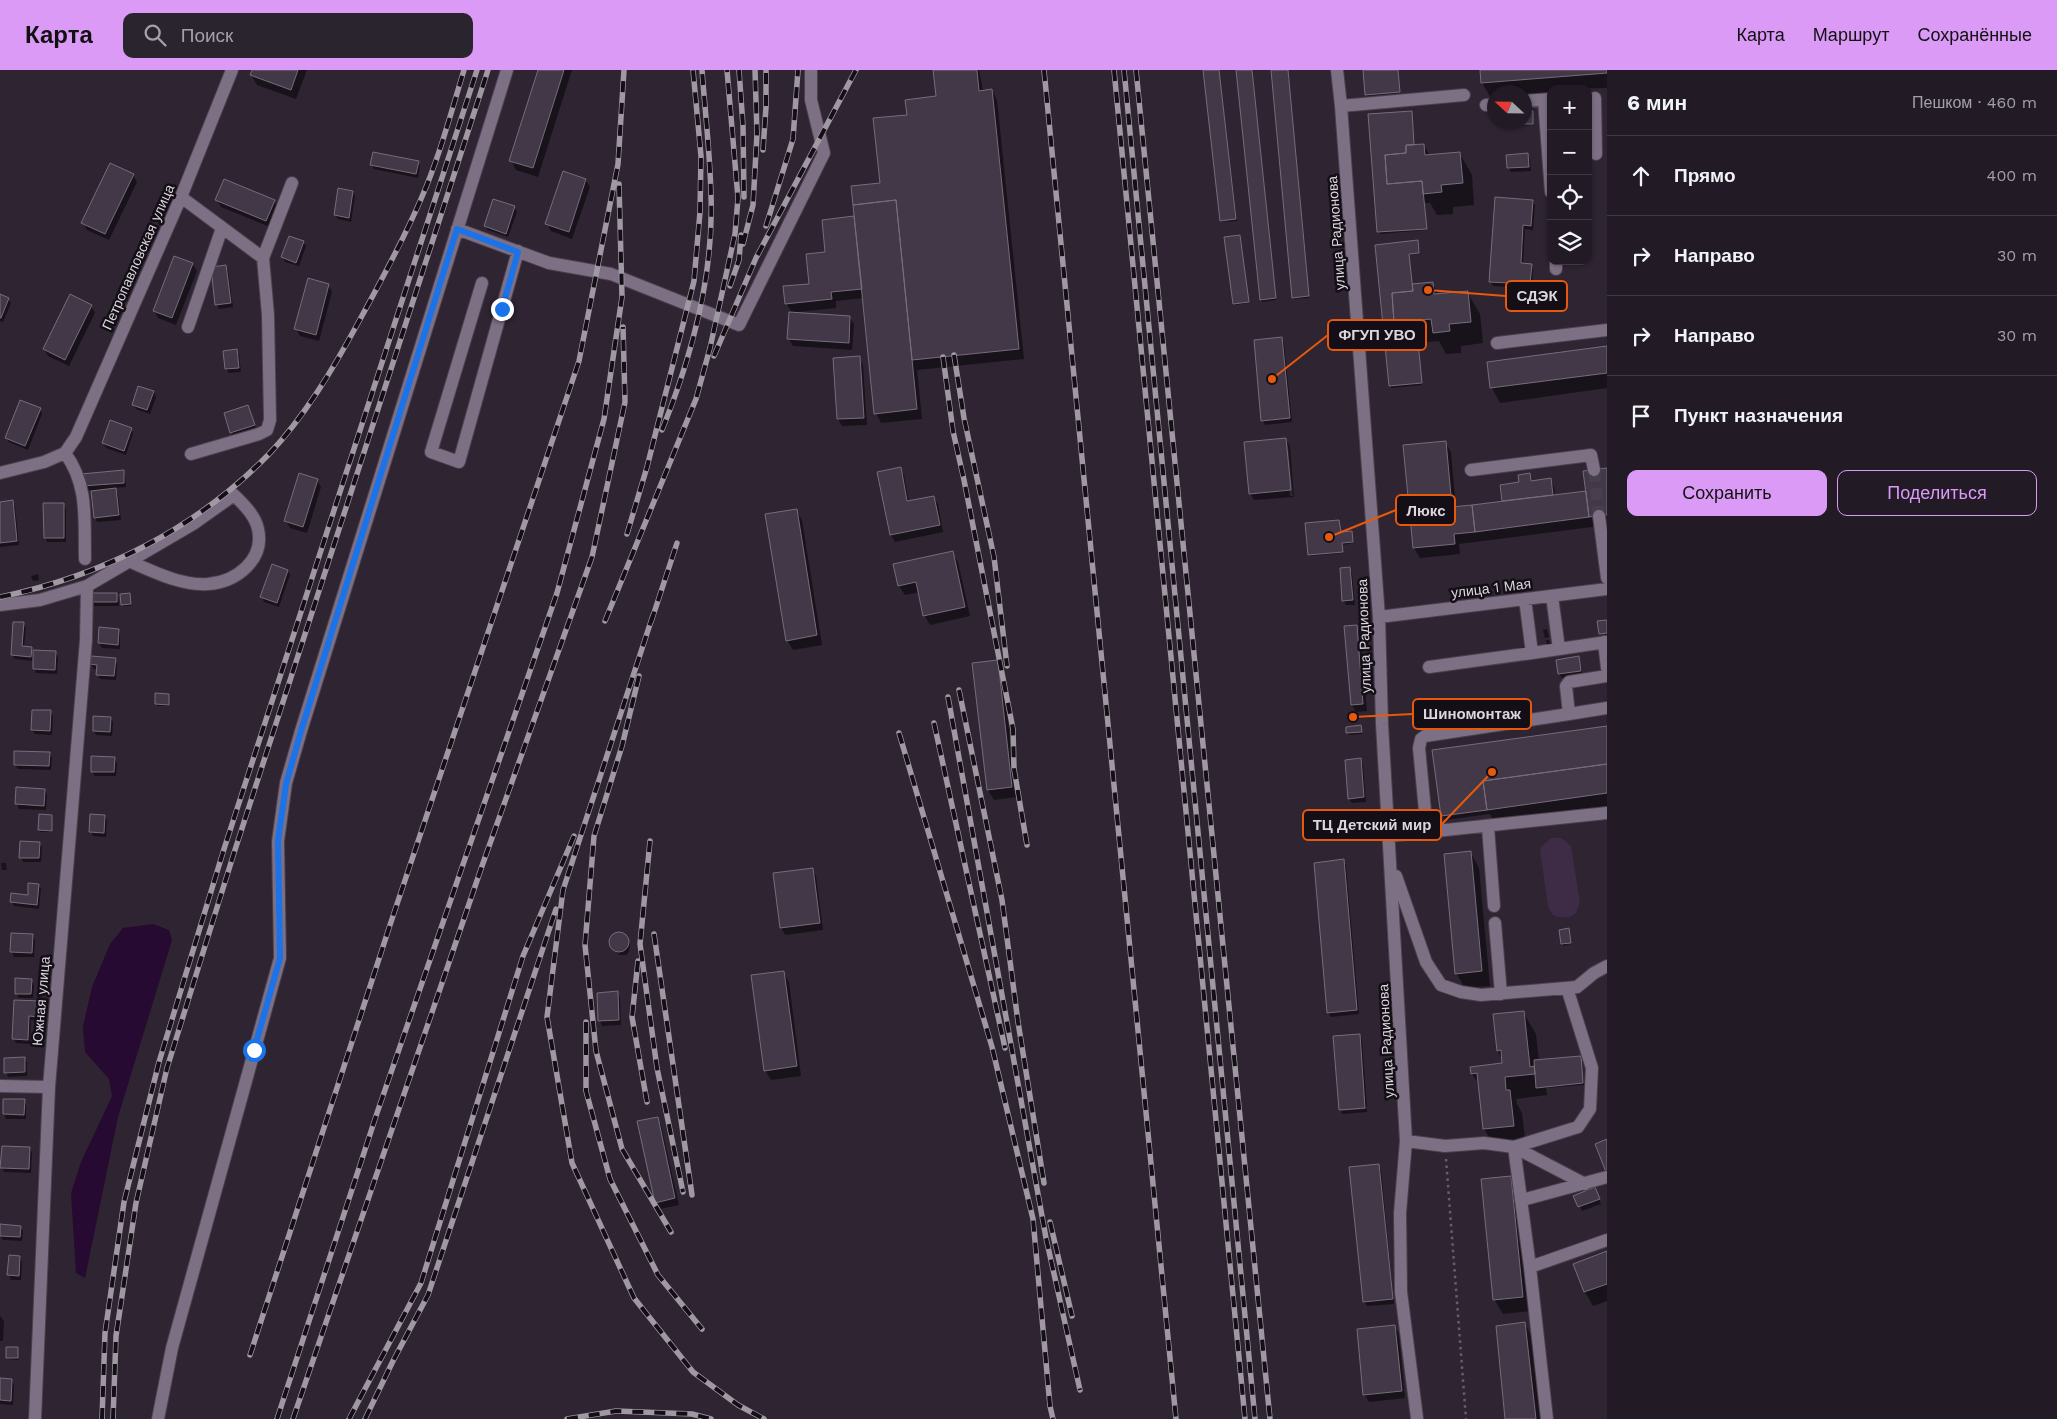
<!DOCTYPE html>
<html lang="ru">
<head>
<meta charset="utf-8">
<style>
	:root { --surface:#221b26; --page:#2a242e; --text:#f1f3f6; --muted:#a2a1a7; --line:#3f3943; --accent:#da9af6 }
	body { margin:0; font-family:"Work Sans",sans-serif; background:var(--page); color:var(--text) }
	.controls { position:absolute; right:15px; top:15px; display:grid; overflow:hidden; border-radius:10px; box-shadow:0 1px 4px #0004 }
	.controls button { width:45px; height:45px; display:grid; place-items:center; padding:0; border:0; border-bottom:1px solid var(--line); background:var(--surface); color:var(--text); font:25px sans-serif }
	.compass { position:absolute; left:1487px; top:15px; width:45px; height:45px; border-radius:50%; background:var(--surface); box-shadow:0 1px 4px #0004; rotate:292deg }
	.stop { position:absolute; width:15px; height:15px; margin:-11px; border:4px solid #1a73e8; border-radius:50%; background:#fff }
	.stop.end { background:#1a73e8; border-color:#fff; box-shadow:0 1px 5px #0008 }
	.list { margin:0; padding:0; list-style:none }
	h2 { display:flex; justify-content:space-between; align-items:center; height:65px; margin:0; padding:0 20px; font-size:21px }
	h2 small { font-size:16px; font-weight:400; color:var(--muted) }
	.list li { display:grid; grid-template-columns:32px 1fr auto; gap:15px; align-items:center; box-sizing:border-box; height:80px; padding:0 20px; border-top:1px solid var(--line) }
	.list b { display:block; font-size:19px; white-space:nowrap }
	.list em { font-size:16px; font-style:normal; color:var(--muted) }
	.actions { display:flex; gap:10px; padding:15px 20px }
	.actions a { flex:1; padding:11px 0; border:1px solid var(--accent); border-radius:10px; text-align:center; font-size:18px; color:var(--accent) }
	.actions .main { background:var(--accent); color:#111 }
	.icon { flex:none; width:28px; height:28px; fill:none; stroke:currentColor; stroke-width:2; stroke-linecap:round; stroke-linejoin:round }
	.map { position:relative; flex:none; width:1607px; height:1349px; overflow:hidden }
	header { display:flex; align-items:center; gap:30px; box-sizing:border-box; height:70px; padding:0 25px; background:var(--accent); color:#111 }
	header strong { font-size:24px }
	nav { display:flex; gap:28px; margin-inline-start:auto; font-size:18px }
	.search { width:350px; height:45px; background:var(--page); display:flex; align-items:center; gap:12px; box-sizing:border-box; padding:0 18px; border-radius:10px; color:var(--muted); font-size:19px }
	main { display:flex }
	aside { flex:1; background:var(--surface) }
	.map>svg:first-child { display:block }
	.green { fill:#3e2b46 }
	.water { fill:#260a31 }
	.shadow { fill:#0007; fill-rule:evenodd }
	.building { fill:#423847; stroke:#776c7c }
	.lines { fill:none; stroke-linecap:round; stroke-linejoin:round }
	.minor-tunnel { stroke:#483f4c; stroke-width:12; stroke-dasharray:12 6; stroke-linecap:butt }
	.minor-casing { stroke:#4a404e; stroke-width:14 }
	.path { stroke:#675f6b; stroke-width:2.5; stroke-dasharray:2.5 4; stroke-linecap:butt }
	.minor { stroke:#7d7084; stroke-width:12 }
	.rail-casing { stroke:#a098a3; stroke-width:5.5 }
	.rail { stroke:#140f16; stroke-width:4; stroke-dasharray:11; stroke-linecap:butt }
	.route { stroke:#1a73e8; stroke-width:6 }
	.labels { text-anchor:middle; stroke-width:5; stroke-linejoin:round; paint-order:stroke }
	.street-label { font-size:14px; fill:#dcd6df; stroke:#140f16 }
	.leader { fill:none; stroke:#e8590c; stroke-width:2 }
	.callout-dot { fill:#e8590c; stroke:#140f16; stroke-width:2 }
	.callout { fill:#140f16; stroke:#e8590c; stroke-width:2 }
	.callout-label { font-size:15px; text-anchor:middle; font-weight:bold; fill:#dcd6df }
</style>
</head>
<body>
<header>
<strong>Карта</strong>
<div class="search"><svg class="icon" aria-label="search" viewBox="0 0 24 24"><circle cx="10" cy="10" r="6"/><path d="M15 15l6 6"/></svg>Поиск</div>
<nav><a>Карта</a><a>Маршрут</a><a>Сохранённые</a></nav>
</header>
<main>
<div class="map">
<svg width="1607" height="1349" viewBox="0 0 1607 1349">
	<rect width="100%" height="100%" fill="#2e2432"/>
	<!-- green -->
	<path class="green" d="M 1551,768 L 1561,768 L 1571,776 L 1580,832 L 1576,843 C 1569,849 1561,849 1553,845 L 1548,837 L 1540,780 L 1542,776 Z"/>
	<!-- water -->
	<path class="water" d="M 153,854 L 169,860 L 172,870 L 118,1047 L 85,1208 L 76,1203 L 71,1123 L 81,1092 L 112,1026 L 109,1009 L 85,982 L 83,957 L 92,917 L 110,874 L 123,858 Z"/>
	<!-- shadow -->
	<path class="shadow" d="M 253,0 L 307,0 L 296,29 L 257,15 L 251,5 Z
		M 539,0 L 572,0 L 538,107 L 516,100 L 511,90 Z
		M 934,0 L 979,0 L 983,21 L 992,20 L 997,30 L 1024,289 L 917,300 L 922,349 L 881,353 L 876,343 L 864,228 L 836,231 L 836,238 L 798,242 L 798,244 L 849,247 L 854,254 L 852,280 L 793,276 L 789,269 L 792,243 L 786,233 L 811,215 L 826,183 L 823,151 L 856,147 L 881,114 L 908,46 L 937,28 Z
		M 1204,0 L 1219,0 L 1237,151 L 1222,152 L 1221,151 Z
		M 1237,0 L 1252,0 L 1276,230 L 1262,232 L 1261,230 Z
		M 1272,0 L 1288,0 L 1309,228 L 1294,229 L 1293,227 Z
		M 1364,0 L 1398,0 L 1400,23 L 1367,26 Z
		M 1481,0 L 1607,0 L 1607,18 L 1551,19 L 1551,23 L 1524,25 L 1524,22 L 1494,22 L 1494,27 L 1491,28 L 1482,13 Z
		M 1411,42 L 1414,76 L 1424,75 L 1430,86 L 1460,84 L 1472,105 L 1474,135 L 1453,137 L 1453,144 L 1437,145 L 1430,133 L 1424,133 L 1427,160 L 1380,164 L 1370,45 Z
		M 1533,44 L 1533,55 L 1518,56 L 1517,54 L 1524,52 Z
		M 1528,85 L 1530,89 L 1531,101 L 1511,102 L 1508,97 Z
		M 418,92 L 420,96 L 418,108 L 374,99 L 372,95 Z
		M 133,105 L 137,112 L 109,170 L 87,160 L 83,153 Z
		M 586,110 L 590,117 L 572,169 L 551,161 L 547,154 Z
		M 353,122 L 355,126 L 351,152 L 338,149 L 335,145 Z
		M 217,130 L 274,131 L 278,138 L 270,157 L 221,137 Z
		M 494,130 L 515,138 L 517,142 L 508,167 L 488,160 L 485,156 Z
		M 1532,131 L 1535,135 L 1533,160 L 1525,159 L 1523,194 L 1531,195 L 1533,199 L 1532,218 L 1493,216 L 1490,211 Z
		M 1240,167 L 1249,233 L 1235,235 L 1234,233 Z
		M 303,172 L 306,176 L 299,196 L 285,192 L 283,187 Z
		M 1418,173 L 1419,184 L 1409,185 L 1412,215 L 1432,213 L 1439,225 L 1467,222 L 1480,244 L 1483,273 L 1461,276 L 1461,283 L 1446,284 L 1439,271 L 1418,273 L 1422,315 L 1391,318 L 1377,176 Z
		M 192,194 L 197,201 L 176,255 L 158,248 L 154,241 Z
		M 225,196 L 228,201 L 233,237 L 219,239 L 217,234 Z
		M 328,215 L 332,222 L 319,271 L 300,266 L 296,259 Z
		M 0,226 L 8,229 L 11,233 L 3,252 L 0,251 Z
		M 91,236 L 95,243 L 69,296 L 48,286 L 44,279 Z
		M 1282,268 L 1284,273 L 1292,352 L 1265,355 L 1263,351 Z
		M 1607,277 L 1607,318 L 1500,333 L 1492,318 L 1488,293 Z
		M 237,281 L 239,285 L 241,302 L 229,303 L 226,299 L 224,282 Z
		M 859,288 L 863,295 L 867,355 L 842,356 L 838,349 L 834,290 Z
		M 139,317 L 154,322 L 156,327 L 150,344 L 136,339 L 133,335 Z
		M 40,339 L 42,344 L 28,380 L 9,372 L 6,368 Z
		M 250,341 L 256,359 L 234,367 L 231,362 Z
		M 131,359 L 133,363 L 126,385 L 106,378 L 103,373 Z
		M 1285,369 L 1290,376 L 1294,427 L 1254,430 L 1250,423 ZM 1285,375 L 1288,375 L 1293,426 L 1290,426 Z
		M 1445,372 L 1451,382 L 1456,438 L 1504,432 L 1502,416 L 1520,413 L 1529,405 L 1533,412 L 1550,410 L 1554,417 L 1555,426 L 1587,422 L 1607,399 L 1607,455 L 1459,474 L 1460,484 L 1420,488 L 1414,478 Z
		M 900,398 L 904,405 L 909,432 L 933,427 L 938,434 L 943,462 L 895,472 L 891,465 Z
		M 123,402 L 125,406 L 126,417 L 115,418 L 118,424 L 121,450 L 97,452 L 95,447 L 92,420 L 86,421 L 84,416 Z
		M 317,410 L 321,417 L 307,463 L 290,458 L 286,451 Z
		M 13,432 L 15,436 L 19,475 L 0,477 L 0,433 Z
		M 63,434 L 66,439 L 66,472 L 47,472 L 45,467 Z
		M 796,440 L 802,450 L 822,575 L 793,580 L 787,570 Z
		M 1339,451 L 1341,464 L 1352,464 L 1353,473 L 1342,475 L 1343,483 L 1310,486 L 1309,485 Z
		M 952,483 L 958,492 L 970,546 L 930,555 L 924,545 L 920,522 L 905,525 L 899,516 Z
		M 1341,499 L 1350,499 L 1352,503 L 1355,535 L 1346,535 L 1344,531 Z
		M 288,501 L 290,505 L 279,537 L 264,532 L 262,527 Z
		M 38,504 L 39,510 L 33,511 L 31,506 Z
		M 116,524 L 118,528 L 119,536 L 94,536 L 92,532 Z
		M 130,527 L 131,536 L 123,536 L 122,535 Z
		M 23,554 L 26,558 L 24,577 L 31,578 L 33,581 L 55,582 L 58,587 L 57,604 L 36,603 L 34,598 L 34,591 L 15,589 L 12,585 Z
		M 1356,556 L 1360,563 L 1367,641 L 1356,642 L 1352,635 Z
		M 100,559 L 118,560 L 120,564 L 120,579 L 102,578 L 99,573 Z
		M 1547,559 L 1549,567 L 1545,568 L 1543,560 Z
		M 1546,570 L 1549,570 L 1550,576 L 1547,576 Z
		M 1579,588 L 1583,605 L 1562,608 L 1559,604 Z
		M 115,589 L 117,594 L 116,610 L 100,609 L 97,604 L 98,599 L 94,599 L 91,594 Z
		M 997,591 L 1002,601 L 1017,727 L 994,730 L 988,720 L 974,594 Z
		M 156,625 L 169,625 L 169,636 L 157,636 Z
		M 50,642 L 53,646 L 52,665 L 35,664 L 32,660 Z
		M 110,648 L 113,652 L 112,666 L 96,665 L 94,661 Z
		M 1607,657 L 1607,746 L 1500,761 L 1490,744 L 1445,750 L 1442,745 Z
		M 1347,658 L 1361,659 L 1362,664 L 1349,665 Z
		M 49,683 L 52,688 L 51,700 L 18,699 L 15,695 Z
		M 114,688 L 117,693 L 116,706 L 95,706 L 92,701 Z
		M 1360,690 L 1363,694 L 1366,732 L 1352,733 L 1349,729 Z
		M 17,719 L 44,720 L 47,724 L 46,740 L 19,739 L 17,734 Z
		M 52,746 L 52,762 L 40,762 L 39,760 Z
		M 104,746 L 107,750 L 106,767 L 93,766 L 91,762 Z
		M 39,773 L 42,777 L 41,792 L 23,792 L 21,787 Z
		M 1471,783 L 1479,798 L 1490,916 L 1465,918 L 1456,903 Z
		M 1343,791 L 1346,795 L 1359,944 L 1331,947 L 1328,943 Z
		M 1,793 L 6,793 L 7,800 L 2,800 Z
		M 812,799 L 816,806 L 823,860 L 785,865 L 781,857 Z
		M 38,815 L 41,819 L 39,839 L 14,836 L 12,832 L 29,826 Z
		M 1560,861 L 1569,862 L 1571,874 L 1563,876 Z
		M 619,863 L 624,865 L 630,874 L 629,882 L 626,885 L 619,885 L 611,872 L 615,864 Z
		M 32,865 L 35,870 L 34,887 L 14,887 L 12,882 Z
		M 783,902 L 789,912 L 801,1006 L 771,1010 L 765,1000 Z
		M 31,910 L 34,915 L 33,928 L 19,928 L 16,923 Z
		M 617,923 L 620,927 L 621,955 L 602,956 L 600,951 L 598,924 Z
		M 15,931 L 39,932 L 42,936 L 41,951 L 31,950 L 30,974 L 16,973 L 14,969 Z
		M 1523,942 L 1536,964 L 1539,991 L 1580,987 L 1584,1015 L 1546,1018 L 1547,1025 L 1516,1029 L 1517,1034 L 1522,1043 L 1526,1078 L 1497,1081 L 1484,1059 L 1480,1016 L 1472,1004 L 1504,994 L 1498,981 Z
		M 1360,965 L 1362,970 L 1367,1037 L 1340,1040 L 1335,967 Z
		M 24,988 L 27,992 L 27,1006 L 8,1007 L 6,1002 Z
		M 4,1030 L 24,1030 L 26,1035 L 26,1049 L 6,1049 L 4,1044 Z
		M 1367,1039 L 1367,1042 L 1342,1044 L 1341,1041 Z
		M 657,1048 L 661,1055 L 679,1135 L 660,1139 L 656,1132 Z
		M 30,1078 L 32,1083 L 31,1103 L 4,1102 L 2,1097 Z
		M 1378,1095 L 1381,1100 L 1394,1234 L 1367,1236 L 1364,1232 L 1350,1098 Z
		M 1510,1107 L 1518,1122 L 1531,1241 L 1503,1244 L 1494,1229 Z
		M 1597,1123 L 1601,1134 L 1582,1141 L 1575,1126 Z
		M 20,1157 L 23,1161 L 22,1171 L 3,1170 L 0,1165 Z
		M 1607,1183 L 1607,1231 L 1593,1236 L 1585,1222 Z
		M 20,1187 L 22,1192 L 21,1210 L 11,1210 L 9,1205 Z
		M 0,1246 L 4,1251 L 3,1271 L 0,1271 Z
		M 1525,1254 L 1533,1269 L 1542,1349 L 1507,1349 Z
		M 1395,1257 L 1399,1264 L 1405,1328 L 1369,1332 L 1365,1325 Z
		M 18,1278 L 18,1290 L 8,1289 L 7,1287 Z
		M 0,1310 L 11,1310 L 14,1315 L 13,1335 L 0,1334 Z"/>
	<!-- building -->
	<path class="building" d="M 252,0 L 298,0 L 291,20 L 250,5 Z
		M 538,0 L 564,0 L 533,98 L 509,91 Z
		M 933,0 L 977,0 L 979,21 L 992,19 L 1019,279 L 912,290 L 896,130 L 853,135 L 851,116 L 880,113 L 873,48 L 907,45 L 905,30 L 936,26 Z
		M 1203,0 L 1219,0 L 1236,149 L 1220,151 Z
		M 1236,0 L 1252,0 L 1276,228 L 1260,230 Z
		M 1271,0 L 1288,0 L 1309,226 L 1292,228 Z
		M 1363,0 L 1398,0 L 1400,22 L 1365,25 Z
		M 1480,0 L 1607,0 L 1607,3 L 1481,13 Z
		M 1412,41 L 1414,75 L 1406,75 L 1406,83 L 1385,85 L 1387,114 L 1422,111 L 1427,159 L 1377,162 L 1368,44 Z
		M 1533,41 L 1533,54 L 1516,54 L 1516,52 L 1524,52 L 1524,42 Z
		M 1424,74 L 1425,85 L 1460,82 L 1463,113 L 1441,115 L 1442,122 L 1423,124 L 1422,111 L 1387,114 L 1385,85 L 1406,83 L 1406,75 Z
		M 373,82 L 419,91 L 416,104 L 370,95 Z
		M 1528,83 L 1529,97 L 1507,98 L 1506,85 Z
		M 110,93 L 134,104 L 105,164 L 81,153 Z
		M 563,101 L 586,109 L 569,162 L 545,154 Z
		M 224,109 L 275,130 L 266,151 L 215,130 Z
		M 338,118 L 353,121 L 349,148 L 334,145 Z
		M 1495,127 L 1533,130 L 1531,156 L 1523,155 L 1521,193 L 1532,194 L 1530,214 L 1489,212 Z
		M 493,129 L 515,136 L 506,164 L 484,156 Z
		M 896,130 L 917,339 L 874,344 L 853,135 Z
		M 854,146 L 862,219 L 831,222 L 832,229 L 785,234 L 783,216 L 809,214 L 806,184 L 825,182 L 822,150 Z
		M 1240,165 L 1249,232 L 1233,234 L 1224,167 Z
		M 289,166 L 304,171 L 296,193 L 281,187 Z
		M 1418,170 L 1419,183 L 1409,184 L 1413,221 L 1392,223 L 1394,253 L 1416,251 L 1422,313 L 1389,316 L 1375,175 Z
		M 174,186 L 193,193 L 172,248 L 153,241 Z
		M 226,195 L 231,233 L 215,235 L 211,197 Z
		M 308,208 L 329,214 L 316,265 L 294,259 Z
		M 1433,212 L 1434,224 L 1468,221 L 1471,252 L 1449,254 L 1450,261 L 1433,263 L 1431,249 L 1394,253 L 1392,223 L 1413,221 L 1412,214 Z
		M 0,224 L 9,228 L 1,248 L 0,248 Z
		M 70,224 L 92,235 L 65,290 L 43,279 Z
		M 789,242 L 850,246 L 849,273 L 787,269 Z
		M 1282,267 L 1290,348 L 1261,351 L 1254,270 Z
		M 1607,276 L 1607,303 L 1490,318 L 1487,292 Z
		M 237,279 L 239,298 L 225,299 L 223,281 Z
		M 860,286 L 864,348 L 837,349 L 833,288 Z
		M 138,316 L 154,321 L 147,340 L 132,335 Z
		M 20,330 L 41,338 L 25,376 L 5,368 Z
		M 248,335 L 255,355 L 230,363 L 224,343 Z
		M 110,350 L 132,358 L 124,381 L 102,373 Z
		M 1286,368 L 1291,420 L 1249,424 L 1244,372 Z
		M 1446,371 L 1452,437 L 1472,435 L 1475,462 L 1454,464 L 1455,474 L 1413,478 L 1403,375 Z
		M 901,397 L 907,431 L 934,426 L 940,455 L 890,465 L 877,402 Z
		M 1607,398 L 1607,445 L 1589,447 L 1583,401 Z
		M 124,400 L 124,413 L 82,416 L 81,404 Z
		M 299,403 L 318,409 L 303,457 L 284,451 Z
		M 1530,403 L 1531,411 L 1551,408 L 1553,425 L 1502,431 L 1500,415 L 1519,412 L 1518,405 Z
		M 116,418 L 119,445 L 94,448 L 91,421 Z
		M 1586,421 L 1589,447 L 1475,462 L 1472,435 Z
		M 13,430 L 17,471 L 0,473 L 0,432 Z
		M 43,433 L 64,433 L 64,468 L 44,468 Z
		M 797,439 L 817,565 L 786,571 L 765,444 Z
		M 1339,450 L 1341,462 L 1352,461 L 1353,472 L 1342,473 L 1343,482 L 1308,485 L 1305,453 Z
		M 953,481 L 965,537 L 923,546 L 916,512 L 898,516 L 893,494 Z
		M 272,494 L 288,500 L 277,533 L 260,527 Z
		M 1350,497 L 1353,530 L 1342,531 L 1340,498 Z
		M 90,523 L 117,523 L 117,532 L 90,532 Z
		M 130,523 L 131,534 L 121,535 L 120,524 Z
		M 1607,550 L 1607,563 L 1599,564 L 1597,551 Z
		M 13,552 L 24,552 L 22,576 L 32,577 L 31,587 L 11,585 Z
		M 1357,555 L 1363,634 L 1351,635 L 1344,556 Z
		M 99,557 L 119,559 L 118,575 L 98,573 Z
		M 33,580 L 56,581 L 55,600 L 33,599 Z
		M 91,586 L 116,588 L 114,606 L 96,605 L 97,595 L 90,594 Z
		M 1579,586 L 1581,601 L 1558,604 L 1556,590 Z
		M 998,590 L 1012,717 L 987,720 L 972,593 Z
		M 155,623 L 169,624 L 169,635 L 155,634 Z
		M 32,640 L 51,640 L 50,661 L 31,660 Z
		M 93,646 L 111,647 L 110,662 L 93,661 Z
		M 1361,655 L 1362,662 L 1346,663 L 1346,657 Z
		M 1607,656 L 1607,694 L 1483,711 L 1487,740 L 1441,746 L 1432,680 Z
		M 14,681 L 50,682 L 49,696 L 14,695 Z
		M 91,686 L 115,687 L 114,702 L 91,702 Z
		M 1361,688 L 1364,727 L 1348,729 L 1345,690 Z
		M 1607,694 L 1607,723 L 1487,740 L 1483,711 Z
		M 16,717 L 45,719 L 44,736 L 15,734 Z
		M 39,744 L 52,745 L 52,761 L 38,760 Z
		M 90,744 L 105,745 L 104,763 L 89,762 Z
		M 20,771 L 40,772 L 39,788 L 19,788 Z
		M 1471,781 L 1482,901 L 1455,904 L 1444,784 Z
		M 1344,789 L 1357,940 L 1327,943 L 1314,793 Z
		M 813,798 L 820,853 L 780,858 L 773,803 Z
		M 28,813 L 39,814 L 37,835 L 10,832 L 11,823 L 28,825 Z
		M 1569,858 L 1571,873 L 1561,874 L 1559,860 Z
		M609 872a10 10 0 1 1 20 0a10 10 0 1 1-20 0Z
		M 11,863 L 33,864 L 32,883 L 10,882 Z
		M 784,901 L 797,996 L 764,1001 L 751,905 Z
		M 15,908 L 32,909 L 31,924 L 15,924 Z
		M 618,921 L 619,950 L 598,951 L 597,923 Z
		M 14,930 L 40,931 L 39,947 L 29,946 L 28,970 L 12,969 Z
		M 1524,941 L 1530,997 L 1534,996 L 1535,1004 L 1505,1007 L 1506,1020 L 1510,1020 L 1514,1056 L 1483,1059 L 1477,1003 L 1471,1004 L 1470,997 L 1502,993 L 1501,980 L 1497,981 L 1493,944 Z
		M 1360,964 L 1365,1038 L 1339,1040 L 1333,966 Z
		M 1581,986 L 1583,1013 L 1536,1018 L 1534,990 Z
		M 25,987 L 25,1002 L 4,1003 L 4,988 Z
		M 3,1029 L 25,1029 L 24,1045 L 3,1044 Z
		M 658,1047 L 675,1128 L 655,1133 L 637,1051 Z
		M 1607,1069 L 1607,1101 L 1606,1102 L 1595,1074 Z
		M 2,1076 L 30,1077 L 29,1099 L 0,1098 Z
		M 1379,1094 L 1393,1229 L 1363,1232 L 1349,1097 Z
		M 1511,1106 L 1523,1227 L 1493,1230 L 1481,1109 Z
		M 1595,1117 L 1600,1129 L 1578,1137 L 1573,1126 Z
		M 0,1154 L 21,1156 L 20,1167 L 0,1166 Z
		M 1607,1181 L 1607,1214 L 1584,1222 L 1573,1194 Z
		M 9,1185 L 20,1186 L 19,1206 L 7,1205 Z
		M 1525,1252 L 1536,1349 L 1505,1349 L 1496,1256 Z
		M 1395,1255 L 1402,1321 L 1363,1325 L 1357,1259 Z
		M 6,1277 L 18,1277 L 18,1288 L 6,1288 Z
		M 0,1308 L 12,1309 L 11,1331 L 0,1330 Z"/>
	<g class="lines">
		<!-- minor-tunnel -->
		<path class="minor-tunnel" d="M 1594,400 L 1599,446"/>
		<defs>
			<path id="minor" d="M 1337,0 L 1341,36 L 1379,547 L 1382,654 L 1406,1071 L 1400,1143 L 1401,1222 L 1417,1348
				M 1595,28 L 1596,84
				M 1544,30 L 1551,122
				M 1524,31 L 1551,29
				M 1486,35 L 1494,34
				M 1341,36 L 1464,25
				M 181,127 L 263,188 L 268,245 L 270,350 L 267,360 L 259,364 L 191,384
				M 457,159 L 549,193 L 611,204 L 739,255 L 824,83 L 811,30 L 811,0
				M 263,188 L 292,113
				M 1556,191 L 1556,199
				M 482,213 L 431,382 L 459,392 L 518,181
				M 188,257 L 222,158
				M 1497,273 L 1607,260
				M 65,383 L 76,367 L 181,127 L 232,0
				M 65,383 C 89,416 84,450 85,489
				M 1471,400 L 1591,385 L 1594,400
				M 0,403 L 44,392 L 65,383
				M 1599,446 L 1607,508
				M 1552,526 L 1559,579
				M 0,535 L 40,530 L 87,516 L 193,454 L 234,425 C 244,435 255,445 258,459 C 265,490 236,512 208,514 C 182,516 154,502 131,492
				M 1379,547 L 1607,519
				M 1604,572 L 1607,598
				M 1532,583 L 1607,572
				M 1429,597 L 1532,583 L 1525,529
				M 1607,606 L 1569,612 L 1566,616 L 1569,644 L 1607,638
				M 1488,757 L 1494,836
				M 1427,762 L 1419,678 L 1421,669 L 1425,666 L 1569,644
				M 1389,766 L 1607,743
				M 1396,806 L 1426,892 L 1441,915 L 1461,922 L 1481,925 L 1577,917 L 1594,903 L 1607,896
				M 1495,853 L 1501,924
				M 0,1016 L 49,1017
				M 1406,1071 L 1445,1076 L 1484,1073 L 1514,1077 L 1530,1197 L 1547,1349
				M 1514,1077 L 1578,1057 L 1590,1039 L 1592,998 L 1567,918
				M 1514,1077 L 1585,1114
				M 1522,1130 L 1607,1107
				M 1530,1197 L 1607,1170
				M 35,1349 L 49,1017 L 86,570 L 87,516
				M 158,1349 L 172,1278 L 280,888 L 278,771 L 286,713 L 301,661 L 507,0"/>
		</defs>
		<!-- minor casing -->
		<use href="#minor" class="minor-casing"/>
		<!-- path -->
		<path class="path" d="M 1446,1089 L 1466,1349"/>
		<!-- minor -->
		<use href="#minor" class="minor"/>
		<defs>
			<path id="rail" d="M 739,0 L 743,56 L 744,127
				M 1044,0 L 1176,1349
				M 1114,0 L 1245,1349
				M 1124,0 L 1255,1349
				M 1136,0 L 1270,1349
				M 763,80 L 766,37 L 766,0
				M 766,156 L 793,69 L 798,0
				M 743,174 L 753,135 L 757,64 L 755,0
				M 730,216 L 739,190 L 741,165
				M 954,285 L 964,348 L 994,487 L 1007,596
				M 714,286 L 756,188 L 856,0
				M 943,287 L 953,361 L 964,410 L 1013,659 L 1014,699 L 1027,775
				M 662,360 C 692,286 714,206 711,125 C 710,83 705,41 702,0
				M 627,464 L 647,397 L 694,211 L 700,142 L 701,86 L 693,0
				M 0,527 C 102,506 196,459 269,384 C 305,346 333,299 358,253 C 380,213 403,171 421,129 C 439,88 451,43 464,0
				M 653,545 L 563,820 L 547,947 L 572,1093 L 634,1228 L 693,1302 L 738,1335 L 764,1349
				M 605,551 L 696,329 L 710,278 L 735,164 L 738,128 L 727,0
				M 651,552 L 677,473
				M 639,606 L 622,676 L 594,766 L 585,875 L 596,981 L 622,1079 L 671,1162
				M 959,620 L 1002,830 L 1018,952 L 1044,1113
				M 948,627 L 1046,1168 L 1080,1320
				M 934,653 L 1005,978
				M 899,663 L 992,977 L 1033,1149 L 1050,1336 L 1053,1349
				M 650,771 L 640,874 L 657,998 L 683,1122
				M 654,864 L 692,1125
				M 638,891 L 632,947 L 647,1032
				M 586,952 L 586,1021 L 610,1109 L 658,1205 L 702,1259
				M 1050,1152 L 1072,1246
				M 250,1285 L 391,852 L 579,291 L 618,94 L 624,0
				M 102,1349 L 105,1263 L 124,1132 L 159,992 L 224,779 L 477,0
				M 113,1349 L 116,1266 L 136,1133 L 167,998 L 234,783 L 488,0
				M 277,1349 L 377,1043 L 557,523 L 604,349 L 622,227 L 619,114
				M 293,1349 L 482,796 L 592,487 L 625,332 L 623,257
				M 349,1349 L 421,1213 L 523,886 L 574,766
				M 365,1349 L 393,1291 L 428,1225 L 556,839
				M 567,1349 L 616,1341 L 692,1344 L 711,1349"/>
		</defs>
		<!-- rail casing -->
		<use href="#rail" class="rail-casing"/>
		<!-- rail -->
		<use href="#rail" class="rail"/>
	</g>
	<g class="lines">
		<!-- route -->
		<path class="route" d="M 254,980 L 280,888 L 278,771 L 286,714 L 301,661 L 457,159 L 518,182 L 502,239"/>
	</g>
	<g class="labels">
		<!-- street labels -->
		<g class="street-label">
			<text transform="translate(1336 163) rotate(-94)" y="5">улица Радионова</text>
			<text transform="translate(138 187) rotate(-66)" y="5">Петропавловская улица</text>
			<text transform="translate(1491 518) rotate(-7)" y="5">улица 1 Мая</text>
			<text transform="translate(1364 566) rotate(-92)" y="5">улица Радионова</text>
			<text transform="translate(41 931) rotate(-85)" y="5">Южная улица</text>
			<text transform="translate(1386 971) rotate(-93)" y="5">улица Радионова</text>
		</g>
	</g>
	<!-- callouts -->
	<path class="leader" d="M1428 220L1506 226M1272 309L1328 265M1329 467L1396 440M1353 647L1413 644M1492 702L1441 755"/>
	<g class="callout-dot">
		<circle cx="1428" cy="220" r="5"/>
		<circle cx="1272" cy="309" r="5"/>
		<circle cx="1329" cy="467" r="5"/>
		<circle cx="1353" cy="647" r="5"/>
		<circle cx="1492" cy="702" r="5"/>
	</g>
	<g class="callout">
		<rect x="1506" y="211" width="61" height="30" rx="5"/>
		<rect x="1328" y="250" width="98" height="30" rx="5"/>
		<rect x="1396" y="425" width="59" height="30" rx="5"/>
		<rect x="1413" y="629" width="118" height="30" rx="5"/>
		<rect x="1303" y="740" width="138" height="30" rx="5"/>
	</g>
	<g class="callout-label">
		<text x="1537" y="231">СДЭК</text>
		<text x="1377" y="270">ФГУП УВО</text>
		<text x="1426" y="446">Люкс</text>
		<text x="1472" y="649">Шиномонтаж</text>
		<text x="1372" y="760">ТЦ Детский мир</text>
	</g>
</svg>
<div class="controls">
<button>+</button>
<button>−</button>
<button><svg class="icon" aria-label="locate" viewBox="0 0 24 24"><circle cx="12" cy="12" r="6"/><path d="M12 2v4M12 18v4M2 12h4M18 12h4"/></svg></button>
<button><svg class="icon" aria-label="layers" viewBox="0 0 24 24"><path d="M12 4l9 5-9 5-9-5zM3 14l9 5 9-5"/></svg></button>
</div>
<svg class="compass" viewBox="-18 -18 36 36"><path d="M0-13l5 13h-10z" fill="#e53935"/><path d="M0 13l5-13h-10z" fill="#a2a1a7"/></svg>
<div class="stop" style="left:254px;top:980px"></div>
<div class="stop end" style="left:502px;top:239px"></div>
</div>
<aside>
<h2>6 мин<small>Пешком · 460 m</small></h2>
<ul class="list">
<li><svg class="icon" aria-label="ahead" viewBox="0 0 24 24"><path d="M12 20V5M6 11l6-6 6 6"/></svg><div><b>Прямо</b></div><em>400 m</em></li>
<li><svg class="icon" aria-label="right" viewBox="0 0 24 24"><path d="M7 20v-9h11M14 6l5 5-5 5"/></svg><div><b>Направо</b></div><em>30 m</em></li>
<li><svg class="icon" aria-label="right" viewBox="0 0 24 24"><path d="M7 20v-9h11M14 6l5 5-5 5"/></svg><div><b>Направо</b></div><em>30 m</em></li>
<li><svg class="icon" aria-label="arrive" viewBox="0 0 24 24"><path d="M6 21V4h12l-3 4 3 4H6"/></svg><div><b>Пункт назначения</b></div></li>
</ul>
<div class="actions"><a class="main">Сохранить</a><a>Поделиться</a></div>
</aside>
</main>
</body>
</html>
